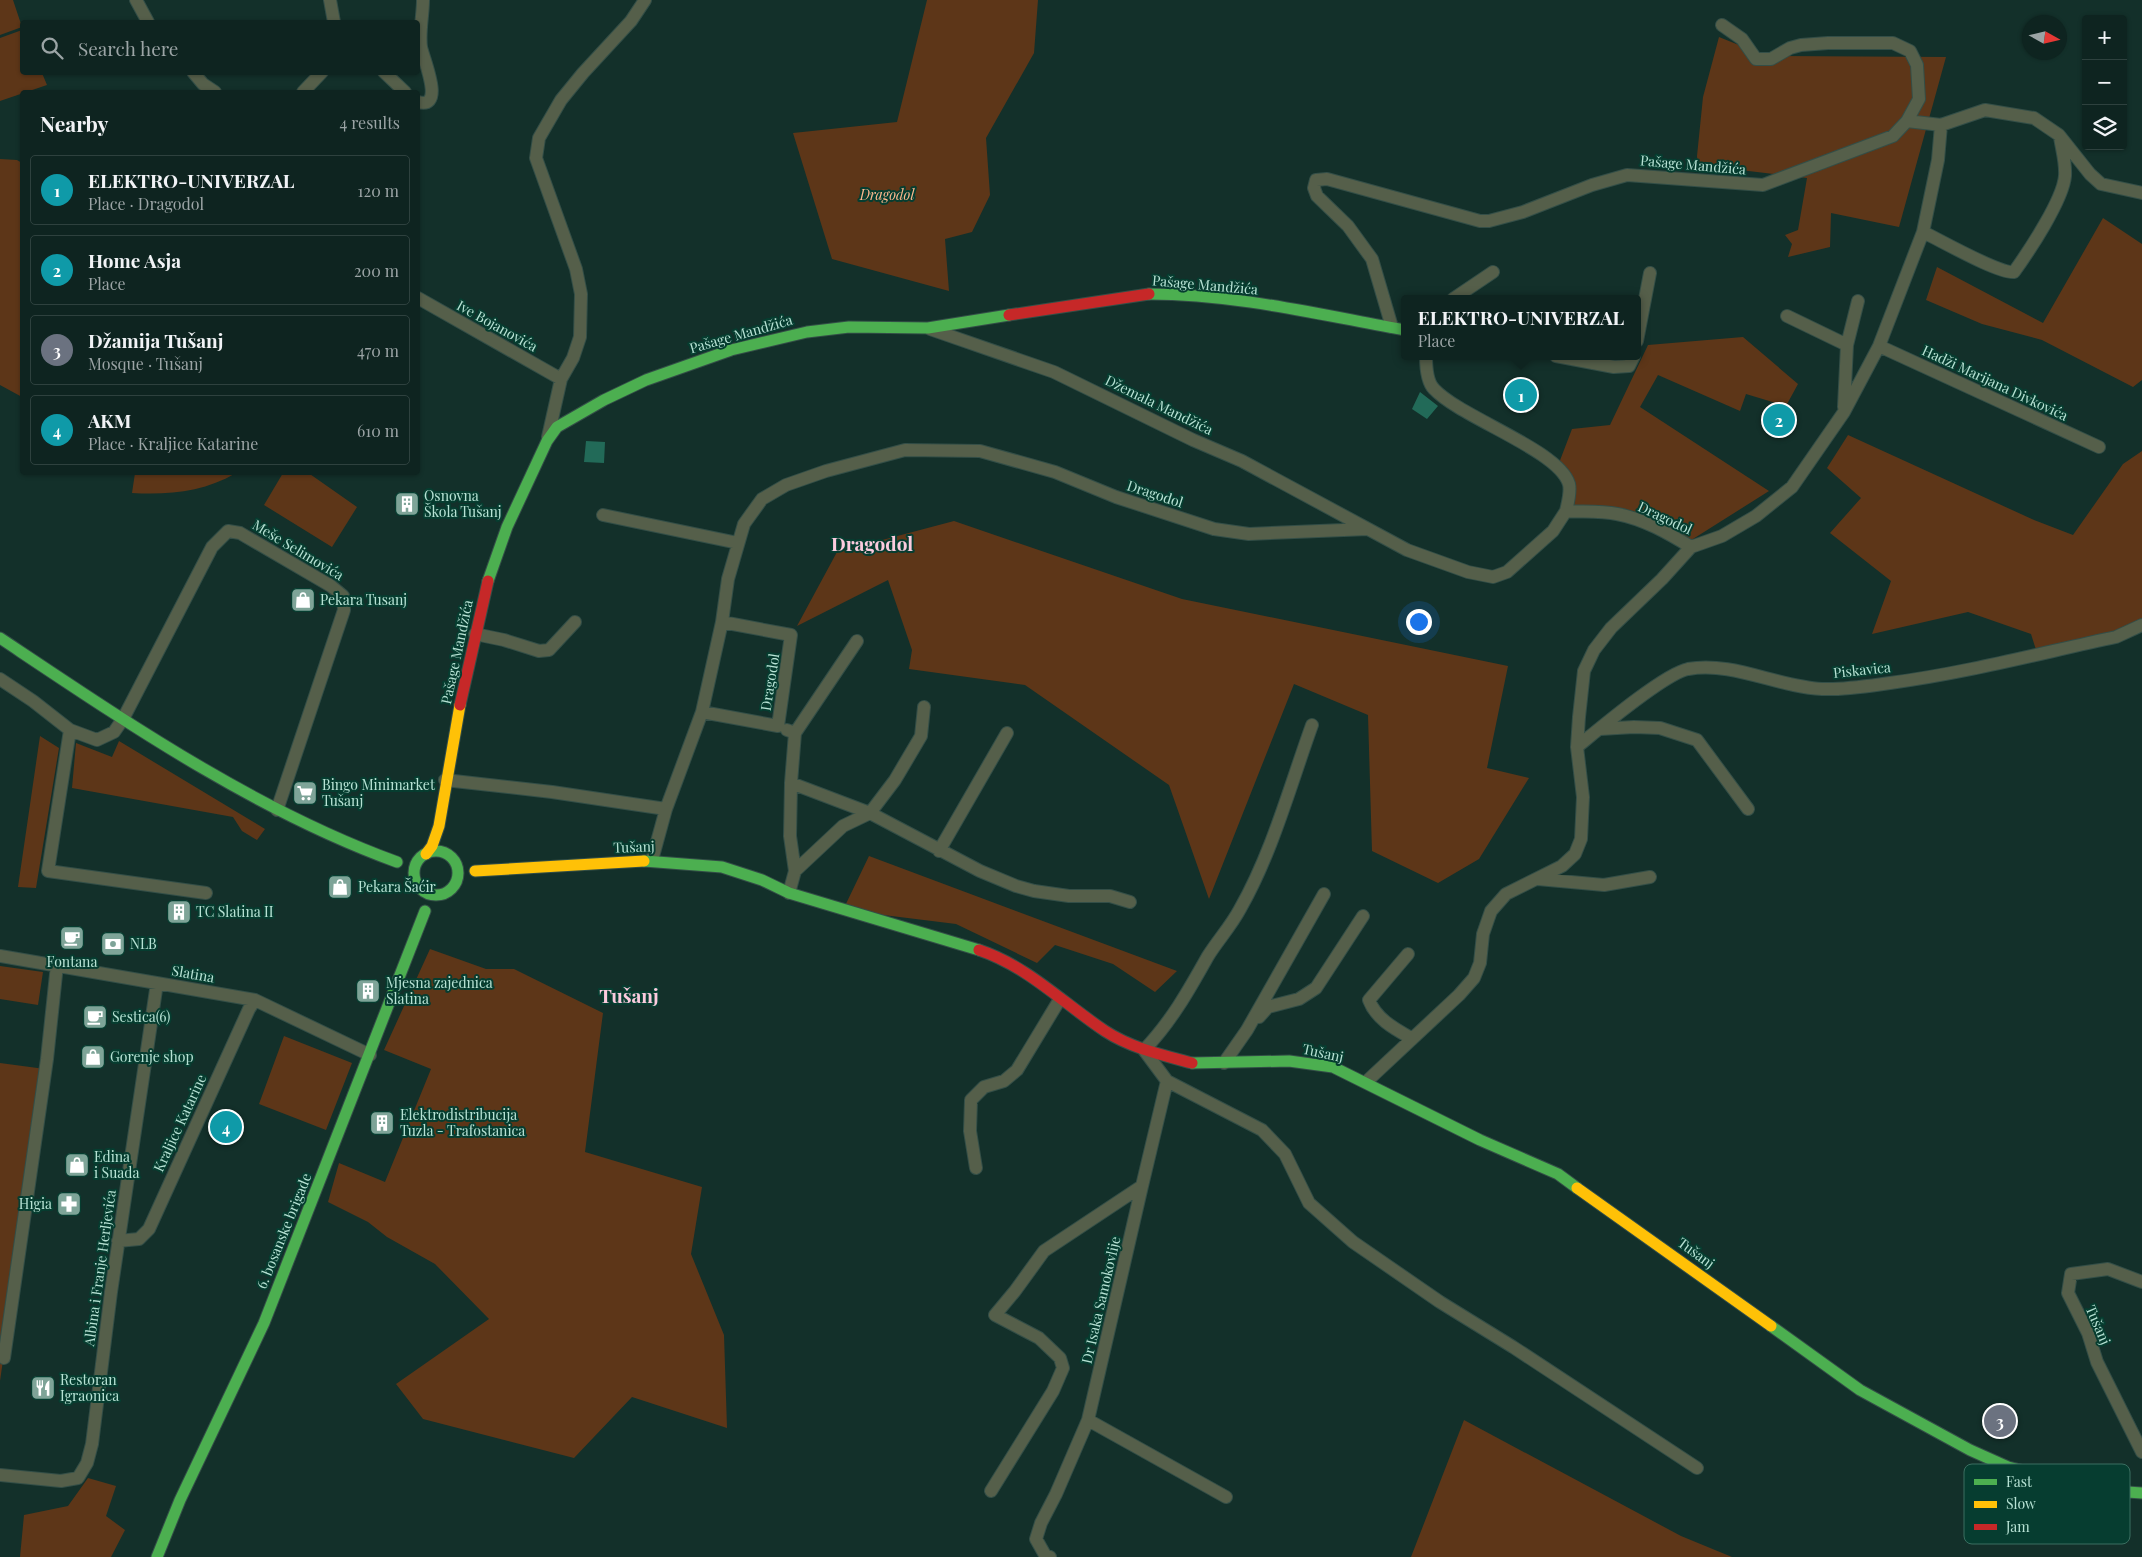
<!DOCTYPE html>
<html lang="en">
<head>
<meta charset="utf-8">
<style>
	:root { --surface:#0e2420; --page:#1c302d; --text:#f1f3f6; --muted:#9ba4a5; --line:#2e413e; --accent:#d93025 }
	body { margin:0; font-family:"Playfair Display",serif; background:var(--page); color:var(--text) }
	.controls { position:absolute; right:15px; top:15px; display:grid; overflow:hidden; border-radius:5px; box-shadow:0 1px 4px #0004 }
	.controls button { width:45px; height:45px; display:grid; place-items:center; padding:0; border:0; border-bottom:1px solid var(--line); background:var(--surface); color:var(--text); font:25px sans-serif }
	.compass { position:absolute; left:2022px; top:15px; width:45px; height:45px; border-radius:50%; background:var(--surface); box-shadow:0 1px 4px #0004; rotate:98deg }
	.you { position:absolute; left:1418px; top:621px; width:18px; height:18px; margin:-12px; border:4px solid #fff; border-radius:50%; background:#1a73e8; box-shadow:0 0 0 8px #1a73e833 }
	.badge { display:grid; place-items:center; width:32px; height:32px; border-radius:50%; background:var(--accent); color:#fff; font-size:16px; font-weight:700 }
	.pin { position:absolute; translate:-50% -50%; border:2px solid #fff; box-shadow:0 1px 5px #0006 }
	.popup { position:absolute; left:1401px; top:295px; width:240px; height:65px; box-sizing:border-box; display:grid; place-content:center; border-radius:5px; background:var(--surface); filter:drop-shadow(0 1px 4px #0005); font-size:16px; white-space:nowrap; color:var(--muted) }
	.popup b { font-size:19px; color:var(--text) }
	.popup::after { content:''; position:absolute; left:50%; top:100%; margin-left:-10px; border:10px solid transparent; border-top-color:var(--surface) }
	.list { margin:0; padding:0; list-style:none }
	h2 { display:flex; justify-content:space-between; align-items:center; height:65px; margin:0; padding:0 20px; font-size:21px }
	h2 small { font-size:16px; font-weight:400; color:var(--muted) }
	.list li { display:grid; grid-template-columns:32px 1fr auto; gap:15px; align-items:center; box-sizing:border-box; height:70px; margin:0 10px 10px; padding:0 10px; border:1px solid var(--line); border-radius:5px }
	.list b { display:block; font-size:19px; white-space:nowrap }
	.list p { margin:0; font-size:16px; white-space:nowrap; color:var(--muted) }
	.list em { font-size:16px; font-style:normal; color:var(--muted) }
	.icon { flex:none; width:28px; height:28px; fill:none; stroke:currentColor; stroke-width:2; stroke-linecap:round; stroke-linejoin:round }
	.map { position:relative; flex:none; width:2142px; height:1557px; overflow:hidden }
	.search { position:absolute; background:var(--surface); box-shadow:0 1px 4px #0004; left:20px; top:20px; width:400px; height:55px; display:flex; align-items:center; gap:12px; box-sizing:border-box; padding:0 18px; border-radius:5px; color:var(--muted); font-size:19px }
	.panel { position:absolute; background:var(--surface); box-shadow:0 1px 4px #0004; left:20px; top:90px; width:400px; height:385px; border-radius:5px }
	.map>svg:first-child { display:block }
	.green { fill:#5d3618 }
	.water { fill:#226a58 }
	.lines { fill:none; stroke-linecap:round; stroke-linejoin:round }
	.street-casing { stroke:#334e47; stroke-width:14 }
	.fast-casing { stroke:#334e47; stroke-width:13 }
	.slow-casing { stroke:#334e47; stroke-width:13 }
	.jam-casing { stroke:#334e47; stroke-width:13 }
	.street { stroke:#555f4a; stroke-width:12 }
	.fast { stroke:#4caf50; stroke-width:11 }
	.slow { stroke:#ffc107; stroke-width:11 }
	.jam { stroke:#c62828; stroke-width:11 }
	.labels { text-anchor:middle; stroke-width:4; stroke-linejoin:round; paint-order:stroke }
	.street-label { font-size:14px; fill:#b7e2d4; stroke:#063d30 }
	.park-label { font-size:14px; font-style:italic; fill:#ffb98e; stroke:#063d30 }
	.poi-label { font-size:14px; fill:#b7e2d4; stroke:#063d30; text-anchor:start }
	.district-label { font-size:19px; font-weight:bold; fill:#fbcbde; stroke:#063d30 }
	.key { fill:#063d30; stroke:#3b6f61; stroke-width:1 }
	.key-label { font-size:14px; fill:#b7e2d4 }
</style>
</head>
<body>
<div class="map">
<svg width="2142" height="1557" viewBox="0 0 2142 1557">
	<rect width="100%" height="100%" fill="#13302a"/>
	<!-- green -->
	<path class="green" d="M 0,0 L 13,0 L 22,27 L 0,35 Z
		M 927,0 L 1038,0 L 1034,53 L 986,138 L 990,195 L 972,232 L 945,239 L 949,291 L 832,259 L 793,133 L 897,122 Z
		M 22,30 L 22,72 L 42,73 L 47,85 L 0,101 L 0,38 Z
		M 1719,37 L 1766,56 L 1946,57 L 1899,227 L 1831,213 L 1830,247 L 1788,257 L 1792,244 L 1785,235 L 1798,230 L 1807,178 L 1698,165 L 1697,156 L 1703,97 Z
		M 0,159 L 17,160 L 22,163 L 22,397 L 0,385 Z
		M 2103,218 L 2142,244 L 2142,380 L 2133,387 L 2042,340 L 1982,324 L 1926,300 L 1937,267 L 2043,323 Z
		M 1743,337 L 1798,384 L 1786,406 L 1746,394 L 1740,411 L 1658,375 L 1640,407 L 1769,491 L 1685,544 L 1633,518 L 1577,515 L 1559,463 L 1572,429 L 1610,425 L 1648,345 Z
		M 1848,435 L 2034,520 L 2073,535 L 2123,464 L 2142,451 L 2142,629 L 2039,659 L 2031,634 L 1968,612 L 1872,634 L 1891,581 L 1830,533 L 1861,498 L 1827,468 Z
		M 307,472 L 357,507 L 332,547 L 264,505 L 283,473 Z
		M 135,473 L 135,472 L 236,473 C 204,492 169,495 132,493 Z
		M 954,521 L 1182,599 L 1508,666 L 1487,768 L 1529,778 L 1479,859 L 1438,883 L 1372,851 L 1368,715 L 1294,684 L 1209,899 L 1169,785 L 1025,685 L 909,669 L 912,650 L 888,580 L 797,626 L 837,552 Z
		M 40,736 L 59,748 L 36,888 L 18,887 Z
		M 119,741 L 265,829 L 257,840 L 242,831 L 233,817 L 72,788 L 76,743 L 112,757 Z
		M 869,856 L 1177,971 L 1155,992 L 1113,964 L 1055,945 L 1037,963 L 956,924 L 843,910 Z
		M 430,949 L 486,969 L 514,969 L 603,1013 L 585,1152 L 702,1187 L 691,1254 L 724,1335 L 727,1428 L 632,1397 L 574,1458 L 423,1419 L 396,1384 L 489,1319 L 435,1264 L 387,1237 L 368,1222 L 328,1202 L 339,1163 L 385,1182 L 431,1069 L 384,1050 Z
		M 0,966 L 43,972 L 38,1005 L 0,999 Z
		M 284,1036 L 352,1063 L 326,1130 L 259,1104 Z
		M 0,1063 L 45,1069 L 0,1381 Z
		M 1464,1420 L 1681,1536 L 1732,1557 L 1411,1557 Z
		M 88,1478 L 116,1486 L 106,1516 L 125,1530 L 111,1557 L 20,1557 L 24,1515 L 68,1506 Z"/>
	<!-- water -->
	<path class="water" d="M 1420,392 L 1438,406 L 1427,419 L 1412,409 Z
		M 586,441 L 605,442 L 604,463 L 584,462 Z"/>
	<g class="lines">
		<defs>
			<path id="street" d="M 136,0 L 148,22
				M 330,0 L 334,22
				M 193,72 L 203,84 L 215,92
				M 384,72 L 405,92
				M 303,92 L 322,72
				M 418,102 C 446,110 423,58 421,47 C 419,32 423,15 423,0
				M 1907,121 L 1941,125 L 1985,110 L 2034,118 L 2059,135 L 2090,174 L 2101,184 L 2142,193
				M 1923,232 C 1940,240 1999,274 2014,272 C 2029,251 2063,200 2065,176 C 2066,163 2062,150 2060,137
				M 418,298 L 561,379
				M 1453,299 L 1493,272
				M 1787,316 L 1847,345
				M 1392,327 L 1372,259 L 1348,226 L 1317,196 L 1314,188 L 1316,180 L 1327,179 L 1480,221 L 1489,221 L 1523,212 L 1592,185 L 1627,175 L 1763,185 L 1893,136 L 1907,121 L 1919,99 L 1917,65 L 1910,51 L 1893,43 L 1828,43 L 1801,45 L 1790,48 L 1771,59 L 1756,59 L 1742,39 L 1722,25
				M 930,329 L 1054,372 L 1193,440 L 1242,461 L 1407,550 L 1468,572 L 1493,577 L 1507,572 L 1553,531 L 1566,511 C 1583,512 1601,511 1617,514 C 1644,519 1668,533 1691,547
				M 1637,341 L 1650,273
				M 1879,346 L 2099,447
				M 1426,356 C 1426,366 1427,382 1434,389 C 1461,418 1559,450 1569,484 C 1571,492 1568,502 1566,511
				M 1556,356 L 1614,367 L 1629,366 L 1634,356
				M 1844,407 L 1847,345 L 1858,301
				M 548,437 L 561,379 L 573,358 L 580,337 L 581,294 L 576,269 L 536,158 L 539,138 L 561,100 L 583,73 L 631,21 L 645,0
				M 603,515 L 738,543
				M 475,634 L 504,640 L 539,651 L 549,650 L 575,622
				M 0,679 L 33,701 L 70,730
				M 702,712 L 778,726 L 791,635 L 722,622
				M 1600,729 L 1634,727 L 1660,728 L 1697,740 L 1748,809
				M 787,730 L 795,733 L 791,783
				M 795,733 L 857,641
				M 1577,747 C 1599,729 1664,674 1688,669 C 1733,661 1777,687 1822,689 C 1844,690 1868,686 1890,683 C 1966,673 2041,653 2116,637 L 2142,625
				M 445,780 L 552,792 L 666,809
				M 939,851 L 1007,733
				M 652,860 L 666,809 L 702,712 L 722,622 L 728,579 L 744,524 L 762,499 L 786,485 L 826,471 L 905,450 L 980,451 L 1055,472 L 1116,497 L 1214,529 L 1249,534 L 1368,529
				M 795,871 L 843,826 L 870,813 L 895,780 L 921,736 L 924,707
				M 1538,879 L 1604,885 L 1650,877
				M 206,893 L 48,871 L 70,730 L 97,740 L 114,732 L 123,719 L 212,547 L 228,531 L 240,533 L 331,586 L 343,596 L 344,610 L 277,810
				M 789,893 L 795,871 L 790,836 L 791,783 L 870,813 L 980,871 L 1016,886 L 1034,891 L 1069,896 L 1110,896 L 1130,902
				M 1408,954 L 1369,1000 C 1376,1019 1395,1029 1411,1038
				M 0,956 L 255,1000 L 370,1055
				M 1259,1017 L 1268,1007 L 1299,999 L 1316,988 L 1363,916
				M 1224,1063 L 1247,1030 L 1324,894
				M 1167,1081 L 1262,1130 L 1285,1154 L 1309,1203 L 1353,1242 L 1440,1302 L 1513,1347 L 1697,1468
				M 1366,1082 L 1459,995 L 1474,978 L 1480,963 L 1483,934 L 1491,911 L 1506,894 L 1562,866 L 1575,854 L 1581,839 L 1583,797 L 1577,747 L 1579,717 L 1584,671 L 1594,650 L 1611,628 L 1662,579 L 1691,547 L 1722,536 L 1756,516 L 1792,487 L 1844,412 L 1879,346 L 1923,232 L 1938,160 L 1941,125
				M 976,1168 L 970,1131 L 971,1100 L 984,1087 L 1004,1081 L 1017,1070 L 1060,999
				M 118,1241 L 139,1239 L 149,1229 L 249,1009 L 255,1000
				M 2142,1282 L 2108,1269 L 2071,1274 L 2068,1293 L 2088,1333 L 2097,1362 L 2142,1452
				M 4,1358 L 47,1059 L 57,965
				M 1088,1420 L 1226,1497
				M 0,1475 L 61,1481 L 78,1478 L 87,1463 L 92,1444 L 111,1292 L 157,983
				M 991,1491 L 1053,1391 L 1063,1368 L 1060,1358 L 1039,1338 L 995,1315 L 1015,1291 L 1044,1251 L 1142,1186 L 1167,1081 L 1144,1050 C 1171,1022 1189,990 1208,956 C 1218,940 1231,926 1240,909 C 1272,853 1290,786 1312,725
				M 1050,1557 L 1045,1555 L 1036,1539 L 1041,1523 L 1056,1494 L 1088,1420 L 1142,1186"/>
			<path id="fast" d="M 1149,294 C 1235,294 1321,315 1405,330
				M 488,581 L 507,527 L 547,441 L 557,427 L 604,400 L 646,380 L 731,350 L 807,332 L 849,327 L 928,328 L 1009,315
				M 0,638 C 126,722 254,810 397,862
				M414 873a22 22 0 1 1 44 0a22 22 0 1 1-44 0Z
				M 644,861 L 722,867 L 762,880 L 789,893 L 979,950
				M 1192,1063 L 1289,1061 L 1333,1067 L 1480,1140 L 1558,1174 L 1577,1188
				M 1771,1326 L 1860,1390 L 1970,1450 L 2008,1467 L 2099,1490 L 2142,1493
				M 157,1557 L 180,1500 L 264,1323 L 425,911"/>
			<path id="slow" d="M 426,854 L 432,846 L 439,826 L 460,705
				M 475,871 L 644,861
				M 1577,1188 L 1771,1326"/>
			<path id="jam" d="M 1009,315 L 1149,294
				M 460,705 L 488,581
				M 979,950 C 1027,966 1063,1003 1105,1031 C 1131,1048 1162,1055 1192,1063"/>
		</defs>
		<!-- street casing -->
		<use href="#street" class="street-casing"/>
		<!-- fast casing -->
		<use href="#fast" class="fast-casing"/>
		<!-- slow casing -->
		<use href="#slow" class="slow-casing"/>
		<!-- jam casing -->
		<use href="#jam" class="jam-casing"/>
		<!-- street -->
		<use href="#street" class="street"/>
		<!-- fast -->
		<use href="#fast" class="fast"/>
		<!-- slow -->
		<use href="#slow" class="slow"/>
		<!-- jam -->
		<use href="#jam" class="jam"/>
	</g>
	<!-- icons -->
	<defs>
		<symbol id="building-square" viewBox="-11 -11 22 22"><rect x="-9" y="-9" width="18" height="18" rx="4" fill="#7ea498" stroke="#063d30"/><path d="M-4-6H4V6H1V3H-1V6H-4ZM-2.5-4.3h1.7v1.8h-1.7ZM.8-4.3h1.7v1.8H.8ZM-2.5-1h1.7V.8h-1.7ZM.8-1h1.7V.8H.8Z" fill="#fff"/></symbol>
		<symbol id="shop-square" viewBox="-11 -11 22 22"><rect x="-9" y="-9" width="18" height="18" rx="4" fill="#7ea498" stroke="#063d30"/><path d="M-5-2.5h2.3a2.7 3.5 0 0 1 5.4 0H5L5.5 6h-11ZM-1.5-2.5h3a1.5 2.3 0 0 0-3 0Z" fill="#fff"/></symbol>
		<symbol id="supermarket-square" viewBox="-11 -11 22 22"><rect x="-9" y="-9" width="18" height="18" rx="4" fill="#7ea498" stroke="#063d30"/><path d="M-6-5.5h2.5l.6 2H6L4.5 2H-2.5L-4.4-4H-6ZM-1.5 3.2a1.3 1.3 0 1 0 .1 0ZM3 3.2a1.3 1.3 0 1 0 .1 0Z" fill="#fff"/></symbol>
		<symbol id="cafe-square" viewBox="-11 -11 22 22"><rect x="-9" y="-9" width="18" height="18" rx="4" fill="#7ea498" stroke="#063d30"/><path d="M-5.5-4.5H6V0H3Q3 3.5 0 3.5H-2.5Q-5.5 3.5-5.5 0ZM3-3.2v2h1.7v-2ZM-6 4.5H4V6H-6Z" fill="#fff"/></symbol>
		<symbol id="bank-square" viewBox="-11 -11 22 22"><rect x="-9" y="-9" width="18" height="18" rx="4" fill="#7ea498" stroke="#063d30"/><path d="M-6-4H6V4H-6ZM0-2.3a2.3 2.3 0 1 0 0 4.6a2.3 2.3 0 1 0 0-4.6Z" fill="#fff"/></symbol>
		<symbol id="pharmacy-square" viewBox="-11 -11 22 22"><rect x="-9" y="-9" width="18" height="18" rx="4" fill="#7ea498" stroke="#063d30"/><path d="M-2-6h4v4h4v4h-4v4h-4v-4h-4v-4h4Z" fill="#fff"/></symbol>
		<symbol id="restaurant-square" viewBox="-11 -11 22 22"><rect x="-9" y="-9" width="18" height="18" rx="4" fill="#7ea498" stroke="#063d30"/><path d="M-5-6h1v4h1v-4h1v4h1v-4h1v5L-1.5 .5V6h-2V.5L-5-1ZM5-6V6H3V1.5H1.5Q1.5-4 5-6Z" fill="#fff"/></symbol>
	</defs>
	<g fill-rule="evenodd">
		<use href="#building-square" x="393" y="490" width="28" height="28"/>
		<use href="#shop-square" x="289" y="586" width="28" height="28"/>
		<use href="#supermarket-square" x="291" y="779" width="28" height="28"/>
		<use href="#shop-square" x="326" y="873" width="28" height="28"/>
		<use href="#building-square" x="165" y="898" width="28" height="28"/>
		<use href="#cafe-square" x="58" y="924" width="28" height="28"/>
		<use href="#bank-square" x="99" y="930" width="28" height="28"/>
		<use href="#building-square" x="354" y="977" width="28" height="28"/>
		<use href="#cafe-square" x="81" y="1003" width="28" height="28"/>
		<use href="#shop-square" x="79" y="1043" width="28" height="28"/>
		<use href="#building-square" x="368" y="1109" width="28" height="28"/>
		<use href="#shop-square" x="63" y="1151" width="28" height="28"/>
		<use href="#pharmacy-square" x="55" y="1190" width="28" height="28"/>
		<use href="#restaurant-square" x="29" y="1374" width="28" height="28"/>
	</g>
	<g class="labels">
		<!-- street labels -->
		<g class="street-label">
			<text transform="translate(1693 165) rotate(5)" y="5">Pašage Mandžića</text>
			<text transform="translate(1205 285) rotate(5)" y="5">Pašage Mandžića</text>
			<text transform="translate(497 326) rotate(29)" y="5">Ive Bojanovića</text>
			<text transform="translate(741 334) rotate(-16)" y="5">Pašage Mandžića</text>
			<text transform="translate(1995 383) rotate(25)" y="5">Hadži Marijana Divkovića</text>
			<text transform="translate(1159 405) rotate(26)" y="5">Džemala Mandžića</text>
			<text transform="translate(1155 494) rotate(18)" y="5">Dragodol</text>
			<text transform="translate(1665 518) rotate(25)" y="5">Dragodol</text>
			<text transform="translate(298 550) rotate(31)" y="5">Meše Selimovića</text>
			<text transform="translate(457 652) rotate(-78)" y="5">Pašage Mandžića</text>
			<text transform="translate(1862 670) rotate(-6)" y="5">Piskavica</text>
			<text transform="translate(770 682) rotate(-81)" y="5">Dragodol</text>
			<text transform="translate(634 847) rotate(-2)" y="5">Tušanj</text>
			<text transform="translate(193 974) rotate(10)" y="5">Slatina</text>
			<text transform="translate(1323 1053) rotate(12)" y="5">Tušanj</text>
			<text transform="translate(180 1123) rotate(-65)" y="5">Kraljice Katarine</text>
			<text transform="translate(284 1231) rotate(-68)" y="5">6. bosanske brigade</text>
			<text transform="translate(1696 1253) rotate(36)" y="5">Tušanj</text>
			<text transform="translate(100 1268) rotate(-82)" y="5">Albina i Franje Herljevića</text>
			<text transform="translate(1101 1300) rotate(-77)" y="5">Dr Isaka Samokovlije</text>
			<text transform="translate(2098 1325) rotate(67)" y="5">Tušanj</text>
		</g>
		<!-- park labels -->
		<g class="park-label">
			<text x="887" y="200">Dragodol</text>
		</g>
		<!-- poi labels -->
		<g class="poi-label">
			<text x="424" y="501">Osnovna<tspan x="424" dy="16">Škola Tušanj</tspan></text>
			<text x="320" y="605">Pekara Tusanj</text>
			<text x="322" y="790">Bingo Minimarket<tspan x="322" dy="16">Tušanj</tspan></text>
			<text x="358" y="892">Pekara Šaćir</text>
			<text x="196" y="917">TC Slatina II</text>
			<text x="130" y="949">NLB</text>
			<text x="72" y="967" text-anchor="middle">Fontana</text>
			<text x="386" y="988">Mjesna zajednica<tspan x="386" dy="16">Slatina</tspan></text>
			<text x="112" y="1022">Sestica(6)</text>
			<text x="110" y="1062">Gorenje shop</text>
			<text x="400" y="1120">Elektrodistribucija<tspan x="400" dy="16">Tuzla - Trafostanica</tspan></text>
			<text x="94" y="1162">Edina<tspan x="94" dy="16">i Suada</tspan></text>
			<text x="52" y="1209" text-anchor="end">Higia</text>
			<text x="60" y="1385">Restoran<tspan x="60" dy="16">Igraonica</tspan></text>
		</g>
		<!-- district labels -->
		<g class="district-label">
			<text x="872" y="551">Dragodol</text>
			<text x="629" y="1003">Tušanj</text>
		</g>
	</g>
	<!-- legend -->
	<rect x="1964" y="1464" width="166" height="80" rx="8" class="key"/>
	<rect x="1974" y="1479" width="23" height="6" fill="#4caf50"/>
	<rect x="1974" y="1501" width="23" height="7" fill="#ffc107"/>
	<rect x="1974" y="1524" width="23" height="6" fill="#c62828"/>
	<g class="key-label">
		<text x="2006" y="1487">Fast</text>
		<text x="2006" y="1509">Slow</text>
		<text x="2006" y="1532">Jam</text>
	</g>
</svg>
<div class="controls">
<button>+</button>
<button>−</button>
<button><svg class="icon" aria-label="layers" viewBox="0 0 24 24"><path d="M12 4l9 5-9 5-9-5zM3 14l9 5 9-5"/></svg></button>
</div>
<svg class="compass" viewBox="-18 -18 36 36"><path d="M0-13l5 13h-10z" fill="#e53935"/><path d="M0 13l5-13h-10z" fill="#9ba4a5"/></svg>
<div class="you"></div>
<div class="pin badge" style="left:1521px;top:395px;background:#0f9aa8">1</div>
<div class="popup"><b>ELEKTRO-UNIVERZAL</b>Place</div>
<div class="pin badge" style="left:1779px;top:420px;background:#0f9aa8">2</div>
<div class="pin badge" style="left:2000px;top:1421px;background:#6b7280">3</div>
<div class="pin badge" style="left:226px;top:1127px;background:#0f9aa8">4</div>
<div class="search"><svg class="icon" aria-label="search" viewBox="0 0 24 24"><circle cx="10" cy="10" r="6"/><path d="M15 15l6 6"/></svg>Search here</div>
<section class="panel">
<h2>Nearby<small>4 results</small></h2>
<ul class="list">
<li><span class="badge" style="background:#0f9aa8">1</span><div><b>ELEKTRO-UNIVERZAL</b><p>Place · Dragodol</p></div><em>120 m</em></li>
<li><span class="badge" style="background:#0f9aa8">2</span><div><b>Home Asja</b><p>Place</p></div><em>200 m</em></li>
<li><span class="badge" style="background:#6b7280">3</span><div><b>Džamija Tušanj</b><p>Mosque · Tušanj</p></div><em>470 m</em></li>
<li><span class="badge" style="background:#0f9aa8">4</span><div><b>AKM</b><p>Place · Kraljice Katarine</p></div><em>610 m</em></li>
</ul>
</section>
</div>
</body>
</html>
